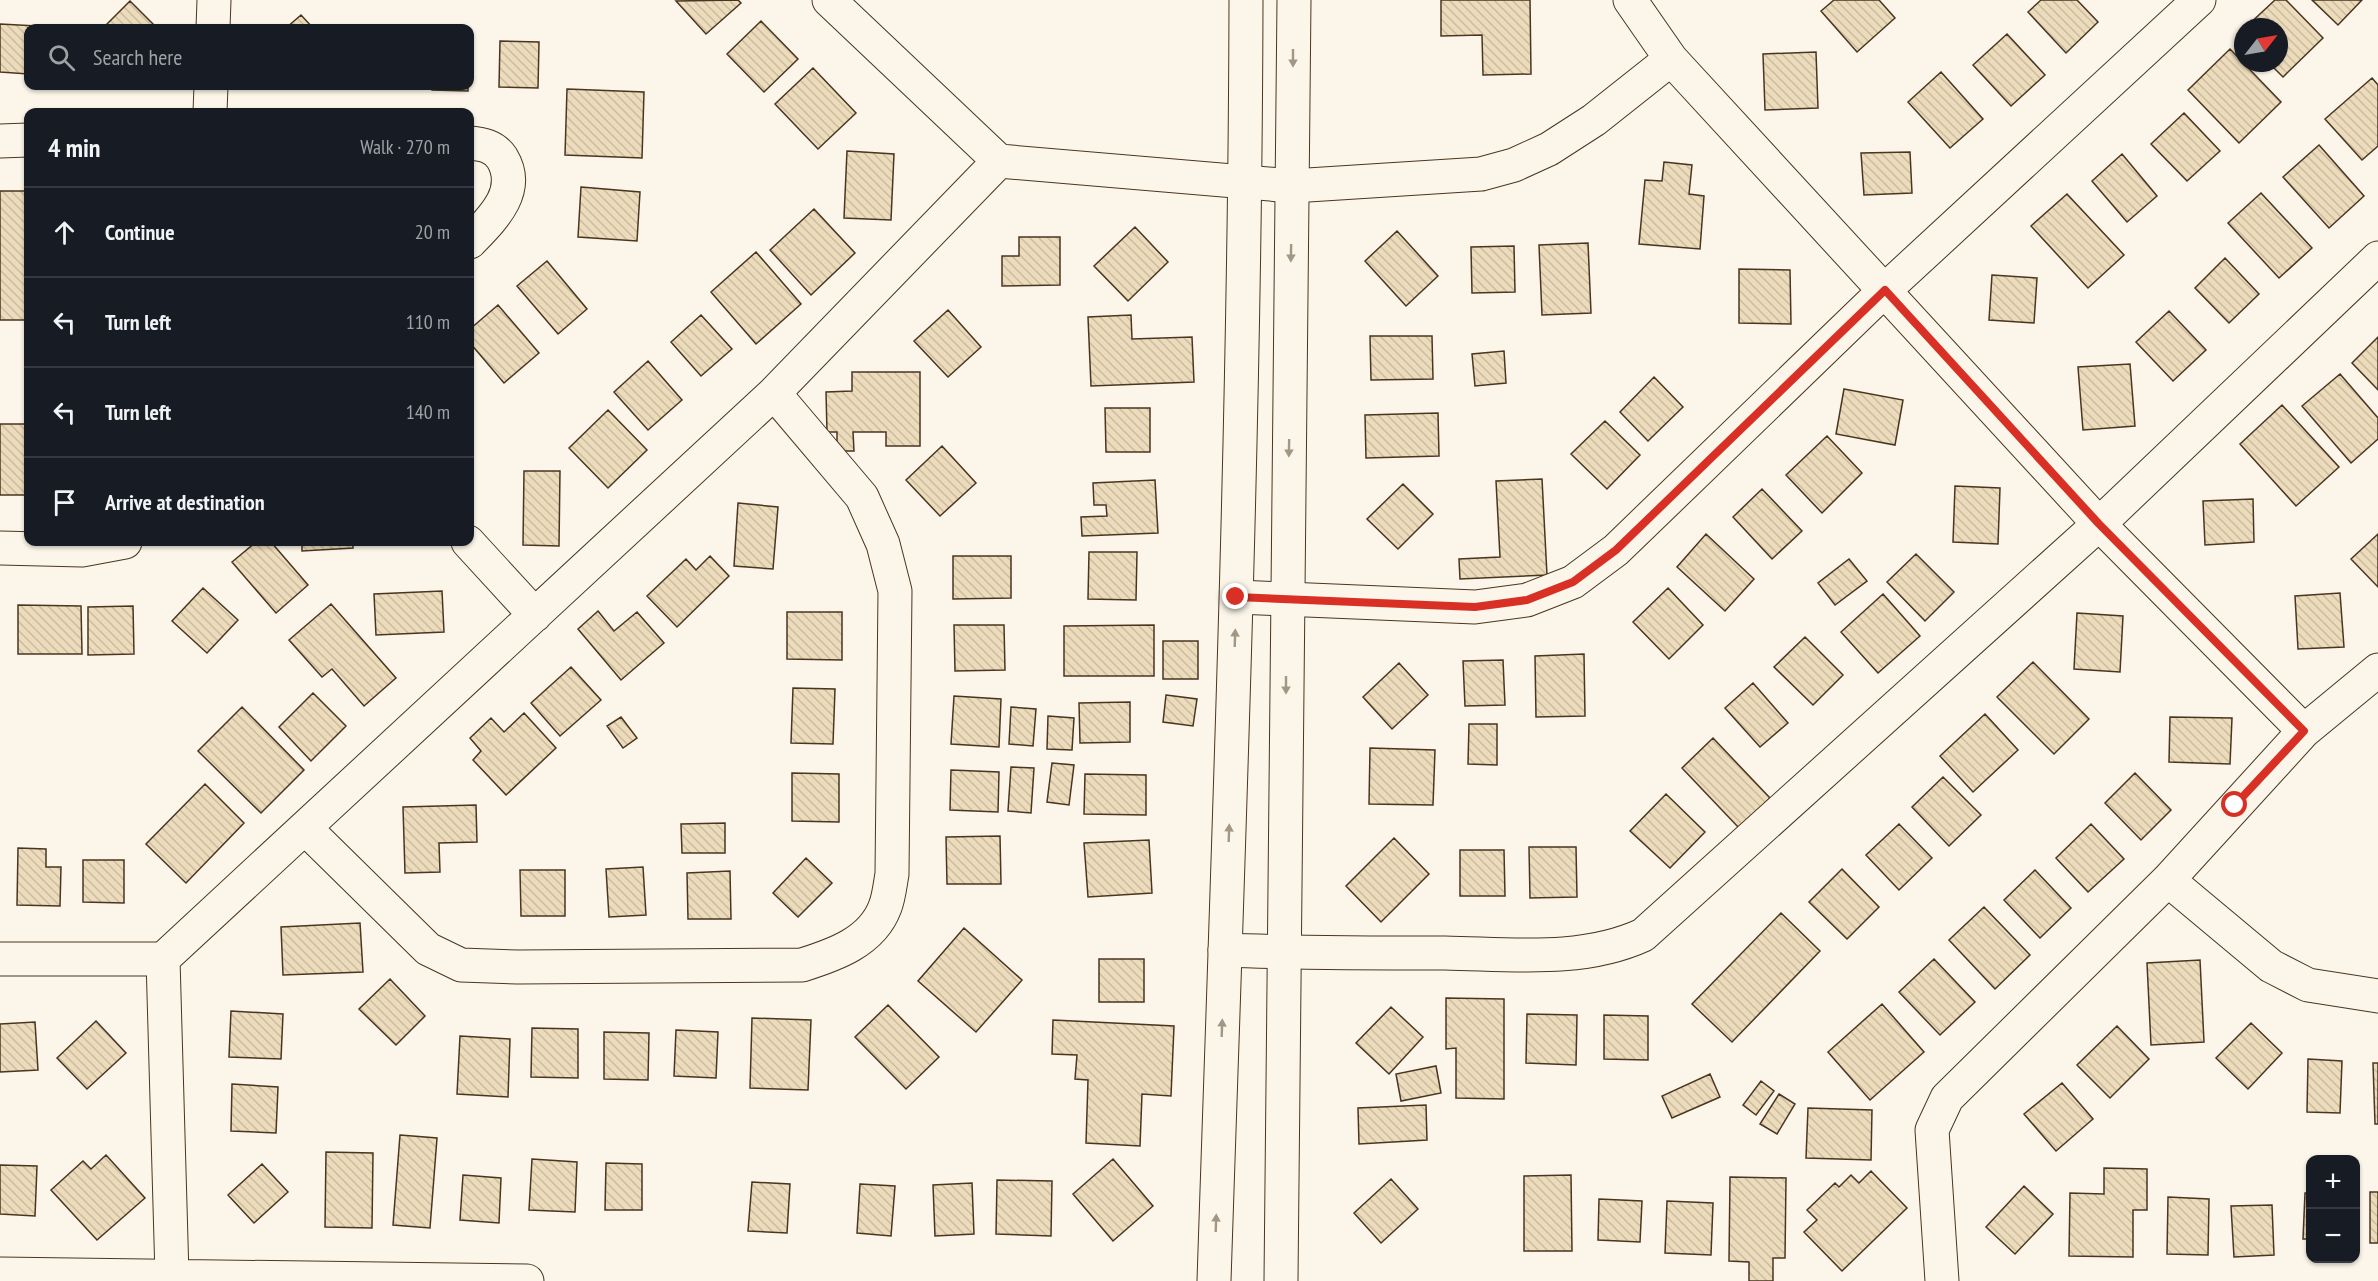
<!DOCTYPE html>
<html lang="en">
<head>
<meta charset="utf-8">
<style>
	:root { --surface:#171b24; --page:#20242c; --text:#f1f3f6; --muted:#9ea1a6; --line:#363941 }
	body { margin:0; font-family:"PT Sans Narrow",sans-serif; background:var(--page); color:var(--text) }
	.controls { position:absolute; right:18px; bottom:18px; display:grid; overflow:hidden; border-radius:12px; box-shadow:0 2px 4px #0004 }
	.controls button { width:54px; height:54px; display:grid; place-items:center; padding:0; border:0; border-bottom:2px solid var(--line); background:var(--surface); color:var(--text); font:30px sans-serif }
	.compass { position:absolute; left:2234px; top:18px; width:54px; height:54px; border-radius:50%; background:var(--surface); box-shadow:0 2px 4px #0004; rotate:59deg }
	.stop { position:absolute; width:18px; height:18px; margin:-14px; border:4px solid #d93025; border-radius:50%; background:#fff }
	.stop.end { background:#d93025; border-color:#fff; box-shadow:0 2px 6px #0008 }
	.list { margin:0; padding:0; list-style:none }
	h2 { display:flex; justify-content:space-between; align-items:center; height:78px; margin:0; padding:0 24px; font-size:26px }
	h2 small { font-size:20px; font-weight:400; color:var(--muted) }
	.list li { display:grid; grid-template-columns:39px 1fr auto; gap:18px; align-items:center; box-sizing:border-box; height:90px; padding:0 24px; border-top:2px solid var(--line) }
	.list b { display:block; font-size:22px; white-space:nowrap }
	.list em { font-size:20px; font-style:normal; color:var(--muted) }
	.icon { flex:none; width:33px; height:33px; fill:none; stroke:currentColor; stroke-width:2; stroke-linecap:round; stroke-linejoin:round }
	.map { position:relative; flex:none; width:2378px; height:1281px; overflow:hidden }
	.search { position:absolute; background:var(--surface); box-shadow:0 2px 4px #0004; left:24px; top:24px; width:450px; height:66px; display:flex; align-items:center; gap:15px; box-sizing:border-box; padding:0 21px; border-radius:12px; color:var(--muted); font-size:22px }
	.panel { position:absolute; background:var(--surface); box-shadow:0 2px 4px #0004; left:24px; top:108px; width:450px; height:438px; border-radius:12px }
	.map>svg:first-child { display:block }
	.building { fill:url(#building-back-hatch); stroke:#4a3520; stroke-width:1.5 }
	.lines { fill:none; stroke-linecap:round; stroke-linejoin:round }
	.minor-casing { stroke:#4a3520; stroke-width:35 }
	.tertiary-casing { stroke:#4a3520; stroke-width:35 }
	.minor { stroke:#fbf6e9; stroke-width:33 }
	.tertiary { stroke:#fbf6e9; stroke-width:33 }
	.oneway { fill:#a29684 }
	.route { stroke:#d93025; stroke-width:8 }
</style>
</head>
<body>
<div class="map">
<svg width="2378" height="1281" viewBox="0 0 2378 1281">
	<defs>
		<pattern id="building-back-hatch" width="6" height="6" patternUnits="userSpaceOnUse" patternTransform="scale(1.5)"><rect width="6" height="6" fill="#ecdcbc"/><path d="M-1 5l2 2M0 0l6 6M5-1l2 2" fill="none" stroke="#ccbda1"/></pattern>
	</defs>
	<rect width="100%" height="100%" fill="#fbf6e9"/>
	<!-- building -->
	<path class="building" d="M 738,0 L 741,3 L 706,34 L 676,1 Z
		M 1441,0 L 1530,0 L 1531,74 L 1483,75 L 1482,35 L 1441,36 Z
		M 1834,0 L 1879,0 L 1895,18 L 1857,52 L 1821,11 Z
		M 2041,0 L 2077,0 L 2098,22 L 2066,53 L 2028,12 Z
		M 2275,0 L 2286,0 L 2323,38 L 2283,77 L 2269,63 L 2279,63 L 2279,27 L 2246,27 Z
		M 2312,0 L 2362,0 L 2338,25 Z
		M 130,1 L 157,28 L 103,28 Z
		M 301,15 L 313,28 L 286,28 Z
		M 761,21 L 798,59 L 764,92 L 727,54 Z
		M 0,24 L 56,27 L 28,28 L 28,74 L 0,72 Z
		M 2007,34 L 2045,75 L 2011,106 L 1973,65 Z
		M 500,41 L 539,42 L 538,88 L 499,87 Z
		M 2230,49 L 2281,102 L 2239,143 L 2188,90 Z
		M 1816,52 L 1818,108 L 1765,110 L 1763,54 Z
		M 813,68 L 856,113 L 818,149 L 775,104 Z
		M 1941,72 L 1983,119 L 1950,148 L 1908,102 Z
		M 2372,78 L 2378,85 L 2378,146 L 2362,160 L 2325,119 Z
		M 432,86 L 468,86 L 468,91 L 432,90 Z
		M 567,89 L 644,92 L 642,158 L 565,155 Z
		M 2184,113 L 2220,151 L 2187,181 L 2151,144 Z
		M 2319,145 L 2364,196 L 2329,228 L 2283,177 Z
		M 847,151 L 894,154 L 891,220 L 844,218 Z
		M 1910,152 L 1912,193 L 1864,195 L 1861,153 Z
		M 2122,154 L 2157,196 L 2127,222 L 2092,181 Z
		M 1664,162 L 1692,165 L 1689,194 L 1704,196 L 1700,249 L 1639,244 L 1645,180 L 1662,181 Z
		M 581,187 L 640,192 L 637,241 L 578,237 Z
		M 0,191 L 28,191 L 28,320 L 0,320 Z
		M 2261,193 L 2312,248 L 2279,278 L 2228,223 Z
		M 2067,194 L 2124,255 L 2088,288 L 2031,226 Z
		M 814,209 L 855,253 L 811,295 L 770,250 Z
		M 1135,227 L 1168,262 L 1128,301 L 1094,266 Z
		M 1397,231 L 1438,276 L 1406,306 L 1365,261 Z
		M 1019,237 L 1060,237 L 1060,285 L 1002,286 L 1002,256 L 1019,256 Z
		M 1588,243 L 1591,313 L 1542,315 L 1539,245 Z
		M 1514,246 L 1515,292 L 1472,293 L 1471,247 Z
		M 756,252 L 801,304 L 756,344 L 711,292 Z
		M 2225,258 L 2259,294 L 2229,323 L 2195,288 Z
		M 547,261 L 587,309 L 558,334 L 517,286 Z
		M 1739,269 L 1790,270 L 1791,324 L 1739,323 Z
		M 1992,275 L 2037,278 L 2034,323 L 1989,320 Z
		M 498,305 L 539,353 L 504,383 L 470,343 L 470,329 Z
		M 948,310 L 981,347 L 948,377 L 914,341 Z
		M 2169,311 L 2206,350 L 2173,381 L 2136,342 Z
		M 701,315 L 732,349 L 701,376 L 671,342 Z
		M 1131,315 L 1132,339 L 1192,337 L 1194,382 L 1091,386 L 1088,317 Z
		M 1370,336 L 1432,336 L 1433,379 L 1371,380 Z
		M 2378,337 L 2378,390 L 2352,363 Z
		M 1504,351 L 1506,383 L 1475,386 L 1472,354 Z
		M 648,361 L 682,400 L 648,430 L 614,392 Z
		M 2130,364 L 2135,426 L 2083,430 L 2078,367 Z
		M 852,372 L 920,372 L 920,446 L 886,446 L 886,432 L 853,432 L 854,451 L 837,451 L 837,432 L 827,432 L 826,392 L 852,391 Z
		M 2340,374 L 2378,418 L 2378,439 L 2351,463 L 2302,406 Z
		M 1654,377 L 1683,407 L 1648,441 L 1620,412 Z
		M 1844,389 L 1903,400 L 1895,445 L 1836,434 Z
		M 2282,405 L 2339,467 L 2296,506 L 2240,444 Z
		M 1105,408 L 1150,408 L 1150,452 L 1106,452 Z
		M 608,410 L 647,450 L 608,488 L 569,448 Z
		M 1438,413 L 1439,456 L 1366,458 L 1365,415 Z
		M 1605,421 L 1640,455 L 1607,489 L 1571,454 Z
		M 0,424 L 28,424 L 28,495 L 0,495 Z
		M 1827,436 L 1862,473 L 1822,513 L 1786,475 Z
		M 942,446 L 976,483 L 940,516 L 906,480 Z
		M 524,471 L 560,471 L 559,546 L 523,545 Z
		M 1542,479 L 1547,575 L 1460,579 L 1459,559 L 1500,557 L 1496,481 Z
		M 1155,480 L 1158,533 L 1082,536 L 1081,517 L 1107,516 L 1106,505 L 1094,505 L 1093,483 Z
		M 1403,484 L 1433,514 L 1398,549 L 1367,519 Z
		M 1955,486 L 2000,488 L 1998,544 L 1953,542 Z
		M 1762,489 L 1802,531 L 1772,559 L 1733,517 Z
		M 2253,499 L 2254,542 L 2205,545 L 2203,501 Z
		M 738,503 L 778,507 L 773,569 L 734,566 Z
		M 1706,534 L 1754,579 L 1725,611 L 1677,567 Z
		M 2378,534 L 2378,587 L 2351,559 Z
		M 256,542 L 271,542 L 308,585 L 276,613 L 232,562 Z
		M 302,542 L 353,542 L 353,548 L 302,551 Z
		M 1089,552 L 1137,552 L 1136,600 L 1088,599 Z
		M 1916,554 L 1954,592 L 1925,621 L 1887,582 Z
		M 710,556 L 729,576 L 677,627 L 647,596 L 686,559 L 696,570 Z
		M 953,556 L 1011,556 L 1011,598 L 953,599 Z
		M 1849,559 L 1867,581 L 1835,605 L 1818,583 Z
		M 203,588 L 238,620 L 207,653 L 172,621 Z
		M 1668,588 L 1703,625 L 1669,659 L 1633,622 Z
		M 442,591 L 444,632 L 376,635 L 374,594 Z
		M 2340,593 L 2344,647 L 2298,649 L 2295,596 Z
		M 1883,594 L 1920,636 L 1878,673 L 1841,632 Z
		M 331,604 L 396,678 L 364,706 L 332,669 L 322,677 L 289,640 Z
		M 18,605 L 81,606 L 82,654 L 18,654 Z
		M 133,606 L 134,654 L 88,655 L 88,607 Z
		M 598,611 L 614,631 L 637,612 L 664,643 L 621,680 L 578,629 Z
		M 787,612 L 842,612 L 842,660 L 787,659 Z
		M 2077,613 L 2123,616 L 2120,672 L 2074,669 Z
		M 954,625 L 1004,625 L 1005,670 L 955,671 Z
		M 1154,625 L 1154,676 L 1064,676 L 1064,626 Z
		M 1805,637 L 1843,675 L 1813,705 L 1774,667 Z
		M 1163,641 L 1198,641 L 1198,679 L 1163,679 Z
		M 1584,654 L 1585,716 L 1536,717 L 1535,656 Z
		M 1503,660 L 1505,705 L 1465,706 L 1463,661 Z
		M 2033,662 L 2089,719 L 2054,754 L 1997,697 Z
		M 1399,663 L 1428,695 L 1392,729 L 1363,697 Z
		M 571,667 L 601,700 L 560,736 L 531,703 Z
		M 1753,683 L 1788,723 L 1760,747 L 1725,708 Z
		M 793,688 L 835,689 L 833,744 L 791,743 Z
		M 313,693 L 346,726 L 311,761 L 279,727 Z
		M 1166,695 L 1197,699 L 1193,726 L 1163,722 Z
		M 954,696 L 1001,699 L 999,747 L 951,744 Z
		M 1130,702 L 1130,742 L 1080,743 L 1079,703 Z
		M 242,707 L 304,770 L 261,813 L 198,751 Z
		M 1011,707 L 1036,709 L 1033,746 L 1009,744 Z
		M 524,713 L 556,748 L 506,795 L 473,760 L 481,751 L 470,738 L 491,718 L 504,732 Z
		M 1985,714 L 2018,750 L 1973,792 L 1940,756 Z
		M 1048,716 L 1074,718 L 1072,750 L 1047,749 Z
		M 621,717 L 637,738 L 623,748 L 607,726 Z
		M 2170,717 L 2232,718 L 2230,764 L 2169,762 Z
		M 1469,724 L 1497,724 L 1497,765 L 1468,764 Z
		M 1713,738 L 1770,798 L 1739,828 L 1682,768 Z
		M 1370,748 L 1435,750 L 1433,805 L 1369,804 Z
		M 1052,763 L 1074,765 L 1069,805 L 1047,802 Z
		M 1011,767 L 1034,768 L 1031,813 L 1008,811 Z
		M 951,770 L 999,772 L 998,812 L 950,810 Z
		M 792,773 L 839,774 L 839,822 L 792,821 Z
		M 2135,773 L 2171,810 L 2141,840 L 2105,803 Z
		M 1085,774 L 1146,775 L 1146,815 L 1084,814 Z
		M 1943,777 L 1981,815 L 1949,846 L 1912,807 Z
		M 205,784 L 244,823 L 186,883 L 146,844 Z
		M 1666,794 L 1705,832 L 1670,868 L 1630,831 Z
		M 476,805 L 477,842 L 439,843 L 440,872 L 405,873 L 403,807 Z
		M 725,823 L 725,853 L 682,853 L 681,824 Z
		M 1899,824 L 1932,858 L 1899,890 L 1866,855 Z
		M 2091,824 L 2124,859 L 2088,892 L 2056,858 Z
		M 1000,836 L 1001,884 L 947,884 L 946,837 Z
		M 1394,838 L 1429,874 L 1381,922 L 1346,886 Z
		M 1149,840 L 1152,893 L 1088,897 L 1084,843 Z
		M 1529,847 L 1576,847 L 1577,897 L 1530,898 Z
		M 18,848 L 46,849 L 46,867 L 61,867 L 60,906 L 17,905 Z
		M 1460,850 L 1504,850 L 1505,896 L 1460,896 Z
		M 806,858 L 832,883 L 798,917 L 773,893 Z
		M 83,860 L 124,860 L 124,903 L 83,902 Z
		M 643,867 L 646,915 L 609,917 L 606,869 Z
		M 1842,869 L 1879,907 L 1847,939 L 1809,902 Z
		M 520,870 L 565,870 L 565,916 L 521,916 Z
		M 2035,870 L 2071,908 L 2040,938 L 2004,900 Z
		M 730,871 L 731,919 L 688,919 L 687,873 Z
		M 1984,907 L 2030,955 L 1995,989 L 1949,940 Z
		M 1781,913 L 1820,951 L 1732,1042 L 1692,1004 Z
		M 360,923 L 363,972 L 283,975 L 281,927 Z
		M 964,928 L 1022,980 L 976,1032 L 918,981 Z
		M 1099,959 L 1144,959 L 1144,1002 L 1099,1002 Z
		M 1934,959 L 1975,1002 L 1940,1035 L 1899,992 Z
		M 2200,960 L 2204,1042 L 2151,1045 L 2147,963 Z
		M 390,979 L 425,1016 L 396,1045 L 359,1009 Z
		M 1446,998 L 1504,999 L 1504,1099 L 1456,1098 L 1456,1048 L 1446,1049 Z
		M 1882,1004 L 1924,1052 L 1870,1100 L 1828,1052 Z
		M 888,1005 L 939,1057 L 906,1089 L 855,1037 Z
		M 1391,1007 L 1423,1037 L 1389,1074 L 1356,1043 Z
		M 231,1011 L 283,1014 L 281,1059 L 229,1057 Z
		M 1527,1014 L 1577,1015 L 1576,1065 L 1526,1063 Z
		M 1604,1015 L 1648,1016 L 1648,1060 L 1604,1059 Z
		M 752,1018 L 811,1020 L 808,1090 L 750,1088 Z
		M 1053,1020 L 1174,1026 L 1171,1096 L 1142,1094 L 1140,1146 L 1086,1143 L 1088,1080 L 1075,1079 L 1077,1055 L 1052,1054 Z
		M 96,1021 L 126,1053 L 87,1089 L 57,1058 Z
		M 35,1022 L 38,1070 L 0,1072 L 0,1024 Z
		M 2251,1023 L 2282,1053 L 2248,1089 L 2216,1058 Z
		M 2117,1026 L 2149,1059 L 2110,1098 L 2077,1065 Z
		M 532,1028 L 578,1029 L 578,1078 L 531,1077 Z
		M 676,1030 L 718,1032 L 716,1078 L 674,1076 Z
		M 604,1032 L 649,1033 L 648,1080 L 604,1079 Z
		M 460,1036 L 510,1039 L 508,1097 L 457,1094 Z
		M 2308,1059 L 2342,1061 L 2340,1113 L 2307,1112 Z
		M 2373,1063 L 2378,1063 L 2378,1124 L 2375,1124 Z
		M 1436,1066 L 1441,1093 L 1401,1101 L 1396,1074 Z
		M 1710,1074 L 1720,1097 L 1672,1118 L 1662,1096 Z
		M 1761,1081 L 1774,1091 L 1756,1115 L 1743,1105 Z
		M 2062,1083 L 2093,1119 L 2056,1151 L 2024,1114 Z
		M 232,1084 L 278,1087 L 276,1133 L 231,1131 Z
		M 1779,1094 L 1795,1104 L 1777,1134 L 1760,1124 Z
		M 1426,1105 L 1427,1140 L 1359,1144 L 1358,1108 Z
		M 1808,1108 L 1872,1110 L 1871,1160 L 1806,1158 Z
		M 400,1135 L 437,1138 L 430,1228 L 393,1225 Z
		M 326,1152 L 373,1153 L 372,1228 L 325,1227 Z
		M 106,1155 L 145,1198 L 97,1240 L 51,1190 L 83,1161 L 91,1169 Z
		M 532,1159 L 577,1162 L 575,1212 L 529,1210 Z
		M 1113,1159 L 1153,1206 L 1113,1241 L 1073,1194 Z
		M 606,1163 L 642,1164 L 642,1210 L 605,1210 Z
		M 262,1164 L 288,1192 L 254,1223 L 228,1195 Z
		M 0,1165 L 37,1166 L 35,1216 L 0,1214 Z
		M 2104,1168 L 2147,1169 L 2147,1210 L 2133,1210 L 2133,1257 L 2069,1256 L 2070,1193 L 2104,1194 Z
		M 1871,1171 L 1907,1208 L 1842,1271 L 1804,1232 L 1817,1220 L 1807,1210 L 1835,1183 L 1839,1187 L 1851,1175 L 1859,1183 Z
		M 463,1175 L 501,1178 L 499,1223 L 460,1220 Z
		M 1571,1175 L 1572,1251 L 1524,1251 L 1524,1176 Z
		M 1730,1177 L 1786,1178 L 1785,1258 L 1773,1258 L 1773,1281 L 1749,1281 L 1749,1262 L 1729,1261 Z
		M 1391,1179 L 1418,1209 L 1381,1243 L 1354,1213 Z
		M 997,1180 L 1052,1181 L 1051,1236 L 996,1234 Z
		M 752,1182 L 790,1184 L 787,1233 L 748,1231 Z
		M 972,1183 L 974,1234 L 935,1236 L 933,1185 Z
		M 860,1184 L 895,1186 L 891,1236 L 857,1233 Z
		M 2024,1186 L 2053,1214 L 2015,1254 L 1986,1227 Z
		M 2370,1192 L 2378,1192 L 2378,1243 L 2370,1243 Z
		M 2305,1193 L 2310,1193 L 2310,1239 L 2303,1239 Z
		M 2168,1197 L 2209,1199 L 2208,1255 L 2167,1254 Z
		M 1599,1199 L 1642,1201 L 1640,1242 L 1598,1240 Z
		M 1667,1201 L 1713,1203 L 1711,1255 L 1665,1253 Z
		M 2272,1205 L 2274,1255 L 2234,1257 L 2231,1206 Z"/>
	<g class="lines">
		<defs>
			<path id="minor" d="M 829,0 L 999,161
				M 1630,0 L 1671,59 L 2099,524 L 2304,731
				M 213,28 L 214,0
				M 210,112 L 211,86
				M 0,141 L 28,140
				M 470,143 C 482,144 494,146 502,158 C 522,191 492,219 470,242
				M 468,542 L 535,615
				M 0,548 L 82,550 L 125,542
				M 1237,597 L 1475,607 L 1527,600 L 1573,582 L 1616,550 L 1885,290 L 2199,0
				M 306,829 L 428,949 L 461,965 L 518,967 L 802,965 C 834,955 872,942 885,907 C 889,897 890,885 892,874 L 895,591 L 883,544 L 862,497 L 774,393
				M 2168,880 L 2271,966 L 2308,985 L 2378,996
				M 1225,950 C 1298,953 1371,953 1445,953 C 1511,954 1582,963 1643,935 L 2099,524 L 2378,258
				M 0,959 L 163,959 L 774,393 L 999,161 L 1292,186 L 1481,174 L 1514,165 L 1549,149 L 1594,120 L 1671,59
				M 163,959 L 172,1276
				M 0,1274 L 527,1281
				M 1942,1281 L 1932,1130 L 1947,1098 L 2168,880 L 2304,731 L 2378,670"/>
			<path id="tertiary" d="M 1214,1281 C 1228,854 1245,427 1246,0
				M 1281,1281 L 1294,0"/>
		</defs>
		<!-- minor casing -->
		<use href="#minor" class="minor-casing"/>
		<!-- tertiary casing -->
		<use href="#tertiary" class="tertiary-casing"/>
		<!-- minor -->
		<use href="#minor" class="minor"/>
		<!-- tertiary -->
		<use href="#tertiary" class="tertiary"/>
	</g>
	<!-- one-way arrows -->
	<defs><path id="oneway-solid" d="M-6-.8H1V-3.2L6.5 0L1 3.2V.8H-6Z" transform="scale(1.5)"/></defs>
	<g class="oneway">
		<use href="#oneway-solid" transform="translate(1293 58) rotate(90)"/>
		<use href="#oneway-solid" transform="translate(1291 253) rotate(91)"/>
		<use href="#oneway-solid" transform="translate(1289 448) rotate(91)"/>
		<use href="#oneway-solid" transform="translate(1235 638) rotate(-88)"/>
		<use href="#oneway-solid" transform="translate(1286 685) rotate(90)"/>
		<use href="#oneway-solid" transform="translate(1229 833) rotate(-88)"/>
		<use href="#oneway-solid" transform="translate(1222 1028) rotate(-88)"/>
		<use href="#oneway-solid" transform="translate(1216 1223) rotate(-88)"/>
	</g>
	<g class="lines">
		<!-- route -->
		<path class="route" d="M 1236,597 L 1475,607 L 1527,600 L 1573,582 L 1616,550 L 1885,290 L 2099,524 L 2304,731 L 2235,805"/>
	</g>
</svg>
<div class="controls">
<button>+</button>
<button>−</button>
</div>
<svg class="compass" viewBox="-18 -18 36 36"><path d="M0-13l5 13h-10z" fill="#e53935"/><path d="M0 13l5-13h-10z" fill="#9ea1a6"/></svg>
<div class="stop" style="left:2235px;top:805px"></div>
<div class="stop end" style="left:1236px;top:597px"></div>
<div class="search"><svg class="icon" aria-label="search" viewBox="0 0 24 24"><circle cx="10" cy="10" r="6"/><path d="M15 15l6 6"/></svg>Search here</div>
<section class="panel">
<h2>4 min<small>Walk · 270 m</small></h2>
<ul class="list">
<li><svg class="icon" aria-label="ahead" viewBox="0 0 24 24"><path d="M12 20V5M6 11l6-6 6 6"/></svg><div><b>Continue</b></div><em>20 m</em></li>
<li><svg class="icon" aria-label="left" viewBox="0 0 24 24"><path d="M17 20v-9H6M10 6l-5 5 5 5"/></svg><div><b>Turn left</b></div><em>110 m</em></li>
<li><svg class="icon" aria-label="left" viewBox="0 0 24 24"><path d="M17 20v-9H6M10 6l-5 5 5 5"/></svg><div><b>Turn left</b></div><em>140 m</em></li>
<li><svg class="icon" aria-label="arrive" viewBox="0 0 24 24"><path d="M6 21V4h12l-3 4 3 4H6"/></svg><div><b>Arrive at destination</b></div></li>
</ul>
</section>
</div>
</body>
</html>
